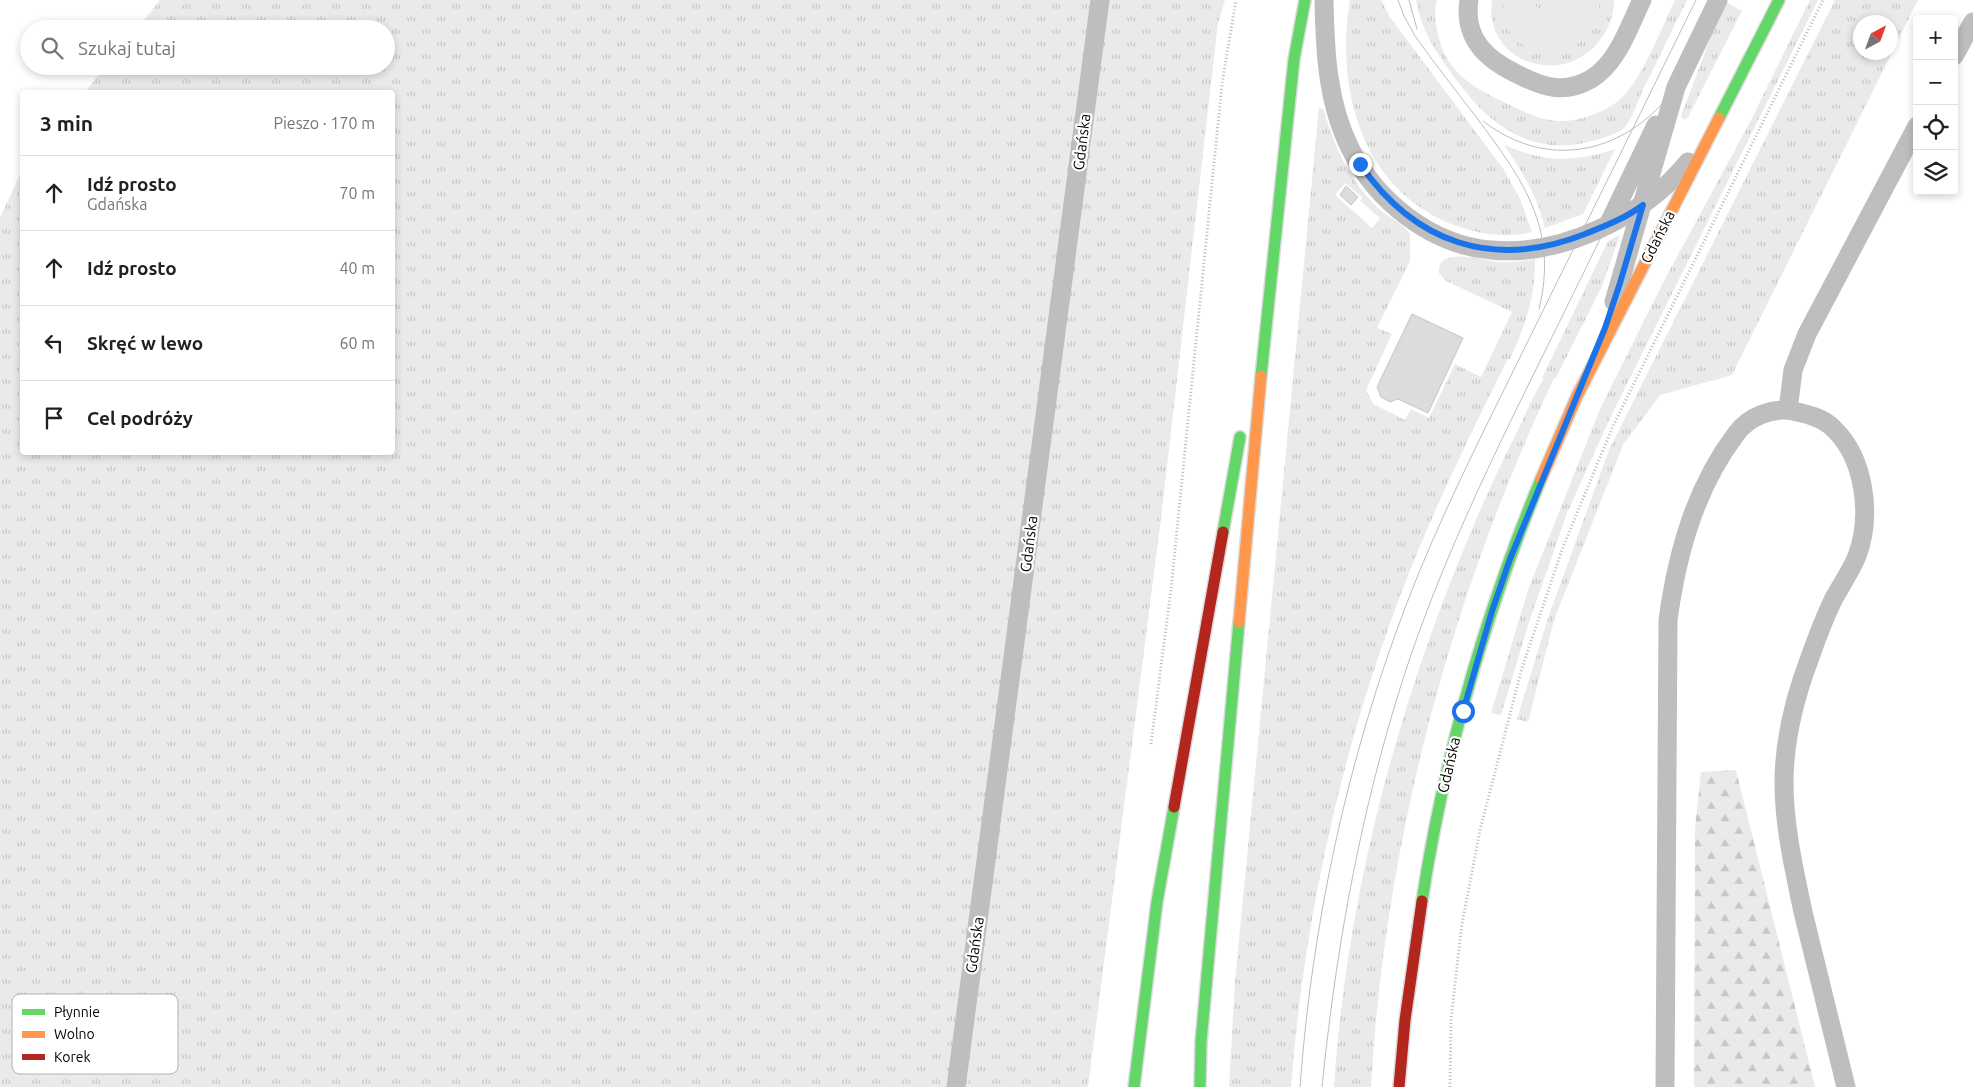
<!DOCTYPE html>
<html lang="pl">
<head>
<meta charset="utf-8">
<style>
	:root { --surface:#fff; --page:#f2f2f2; --text:#202124; --muted:#757577; --line:#e0e0e0 }
	body { margin:0; font-family:Ubuntu,sans-serif; background:var(--page); color:var(--text) }
	.controls { position:absolute; right:15px; top:15px; display:grid; overflow:hidden; border-radius:5px; box-shadow:0 2px 8px #0003 }
	.controls button { width:45px; height:45px; display:grid; place-items:center; padding:0; border:0; border-bottom:1px solid var(--line); background:var(--surface); color:var(--text); font:25px sans-serif }
	.compass { position:absolute; left:1853px; top:15px; width:45px; height:45px; border-radius:50%; background:var(--surface); box-shadow:0 2px 8px #0003; rotate:41deg }
	.stop { position:absolute; width:15px; height:15px; margin:-11px; border:4px solid #1a73e8; border-radius:50%; background:#fff }
	.stop.end { background:#1a73e8; border-color:#fff; box-shadow:0 1px 5px #0008 }
	.list { margin:0; padding:0; list-style:none }
	h2 { display:flex; justify-content:space-between; align-items:center; height:65px; margin:0; padding:0 20px; font-size:21px }
	h2 small { font-size:16px; font-weight:400; color:var(--muted) }
	.list li { display:grid; grid-template-columns:32px 1fr auto; gap:15px; align-items:center; box-sizing:border-box; height:75px; padding:0 20px; border-top:1px solid var(--line) }
	.list b { display:block; font-size:19px; white-space:nowrap }
	.list p { margin:0; font-size:16px; white-space:nowrap; color:var(--muted) }
	.list em { font-size:16px; font-style:normal; color:var(--muted) }
	.icon { flex:none; width:28px; height:28px; fill:none; stroke:currentColor; stroke-width:2; stroke-linecap:round; stroke-linejoin:round }
	.map { position:relative; flex:none; width:1973px; height:1087px; overflow:hidden }
	.search { position:absolute; background:var(--surface); box-shadow:0 2px 8px #0003; left:20px; top:20px; width:375px; height:55px; display:flex; align-items:center; gap:12px; box-sizing:border-box; padding:0 18px; border-radius:28px; color:var(--muted); font-size:19px }
	.panel { position:absolute; background:var(--surface); box-shadow:0 2px 8px #0003; left:20px; top:90px; width:375px; height:365px; border-radius:5px }
	.map>svg:first-child { display:block }
	.grass { fill:url(#grass-tufts); fill-rule:evenodd }
	.forest { fill:url(#forest-firs) }
	.garden { fill:#eaeaea }
	.building { fill:#dcdcdc; stroke:#c5c5c5 }
	.lines { fill:none; stroke-linecap:round; stroke-linejoin:round }
	.fast-casing { stroke:#dbdbdb; stroke-width:14 }
	.slow-casing { stroke:#dbdbdb; stroke-width:14 }
	.jam-casing { stroke:#dbdbdb; stroke-width:14 }
	.path { stroke:#b8b8b8; stroke-width:3; stroke-dasharray:1 2.5; stroke-linecap:butt }
	.lane { stroke:#bebebe; stroke-width:19 }
	.fast { stroke:#63d668; stroke-width:11 }
	.slow { stroke:#ff974d; stroke-width:11 }
	.jam { stroke:#b3261e; stroke-width:11 }
	.tram { stroke:#bdbdbd; stroke-width:1 }
	.route { stroke:#1a73e8; stroke-width:6 }
	.labels { text-anchor:middle; stroke-width:4.5; stroke-linejoin:round; paint-order:stroke }
	.street-label { font-size:15px; fill:#000; stroke:#fff }
	.key { fill:#fff; stroke:#b2b2b2; stroke-width:1 }
	.key-label { font-size:14px; fill:#000 }
</style>
</head>
<body>
<div class="map">
<svg width="1973" height="1087" viewBox="0 0 1973 1087">
	<defs>
		<pattern id="grass-tufts" width="24" height="20" patternUnits="userSpaceOnUse" patternTransform="scale(1.25)"><rect width="24" height="20" fill="#eaeaea"/><path d="M3 7l-1-3M5 7V3M7 7l1-3M15 17l-1-3M17 17v-4M19 17l1-3" fill="none" stroke="#c7c7c7"/></pattern>
		<pattern id="forest-firs" width="22" height="20" patternUnits="userSpaceOnUse" patternTransform="scale(1.25)"><rect width="22" height="20" fill="#eaeaea"/><path d="M5 1l3.5 6h-7zM16 11l3.5 6h-7z" fill="#c7c7c7"/></pattern>
	</defs>
	<rect width="100%" height="100%" fill="#fff"/>
	<!-- grass -->
	<path class="grass" d="M 160,0 L 1225,0 L 1218,23 L 1161,518 L 1088,1087 L 0,1087 L 0,218 L 22,170 L 22,452 L 392,452 L 392,92 L 85,92 L 106,66 L 386,66 L 386,29 L 137,29 Z
		M 1350,0 L 1381,0 L 1390,17 L 1504,170 L 1520,199 L 1532,232 C 1505,239 1480,234 1454,225 C 1362,190 1335,89 1350,0 Z
		M 1416,0 L 1437,0 C 1434,11 1435,23 1438,34 C 1446,74 1476,89 1510,105 C 1525,112 1540,120 1557,121 C 1578,122 1600,114 1617,102 C 1640,85 1662,27 1675,0 L 1687,0 C 1672,31 1657,61 1642,92 C 1637,102 1633,117 1626,126 C 1617,135 1599,139 1588,142 C 1526,157 1485,120 1452,74 C 1435,51 1421,29 1416,0 Z
		M 1492,0 L 1504,0 C 1502,8 1510,32 1515,38 C 1521,44 1529,47 1536,50 L 1599,11 L 1599,0 L 1614,0 C 1614,15 1609,28 1600,40 C 1563,90 1482,61 1492,0 Z
		M 1533,0 L 1561,0 L 1555,11 L 1546,14 L 1536,7 Z
		M 1810,0 L 1818,0 L 1611,416 L 1567,513 L 1528,625 L 1501,715 L 1491,713 L 1528,590 L 1600,409 L 1666,277 L 1750,122 Z
		M 1835,0 L 1918,0 L 1732,375 L 1660,395 L 1623,445 L 1554,620 L 1528,722 L 1517,719 L 1548,618 L 1609,450 ZM 1860,22 L 1890,22 L 1890,52 L 1860,52 Z
		M 1726,2 L 1742,11 L 1688,117 L 1684,120 L 1681,116 L 1716,23 L 1718,23 Z
		M 1319,107 L 1324,110 C 1334,147 1350,180 1377,207 C 1387,217 1403,223 1410,234 L 1410,261 L 1377,328 L 1392,334 L 1366,390 L 1373,404 L 1405,420 L 1411,409 L 1429,418 L 1455,364 L 1481,377 L 1512,312 L 1446,281 L 1439,273 C 1437,245 1485,261 1499,262 C 1512,263 1523,261 1535,259 C 1536,295 1525,327 1510,359 L 1508,359 C 1475,424 1443,490 1415,558 C 1347,726 1305,905 1291,1087 L 1229,1087 L 1235,982 ZM 1345,183 L 1363,198 L 1360,201 L 1380,218 L 1372,228 L 1335,195 Z
		M 1504,145 C 1544,162 1574,163 1615,149 L 1583,214 L 1545,228 C 1537,197 1523,172 1504,145 Z
		M 1620,235 L 1602,286 L 1556,378 L 1554,378 C 1450,599 1385,842 1371,1087 L 1334,1087 C 1347,890 1400,696 1478,515 C 1491,485 1505,456 1520,426 C 1527,411 1534,393 1544,379 L 1542,378 L 1608,241 Z"/>
	<!-- forest -->
	<path class="forest" d="M 1736,770 L 1815,1087 L 1694,1087 L 1695,828 L 1701,772 Z"/>
	<!-- garden -->
	<path class="garden" d="M 1504,0 L 1533,0 L 1536,7 L 1546,14 L 1555,11 L 1561,0 L 1599,0 C 1599,72 1494,65 1504,0 Z"/>
	<!-- building -->
	<path class="building" d="M 1346,186 L 1358,197 L 1351,205 L 1340,195 Z
		M 1412,314 L 1463,338 L 1428,413 L 1398,399 L 1390,402 L 1381,397 L 1377,387 Z"/>
	<g class="lines">
		<defs>
			<path id="fast" d="M 1719,118 L 1779,0
				M 1261,376 L 1294,59 L 1305,0
				M 1223,532 L 1240,437
				M 1422,901 C 1444,757 1485,614 1541,479
				M 1134,1087 L 1157,902 L 1174,807
				M 1200,1087 L 1201,1042 L 1239,622"/>
			<path id="slow" d="M 1541,479 L 1577,396 L 1719,118
				M 1239,622 L 1261,376"/>
			<path id="jam" d="M 1174,807 L 1223,532
				M 1399,1087 L 1405,1020 L 1422,901"/>
		</defs>
		<!-- fast casing -->
		<use href="#fast" class="fast-casing"/>
		<!-- slow casing -->
		<use href="#slow" class="slow-casing"/>
		<!-- jam casing -->
		<use href="#jam" class="jam-casing"/>
		<!-- path -->
		<path class="path" d="M 1151,744 L 1171,589 L 1222,84 L 1236,0
			M 1450,1087 L 1451,1019 L 1462,924 L 1480,830 L 1522,668 L 1563,547 L 1613,426 L 1823,0"/>
		<!-- lane -->
		<path class="lane" d="M 1324,0 C 1325,50 1327,102 1350,148 C 1376,201 1431,245 1491,250 C 1562,257 1644,216 1688,162
			M 1469,0 C 1463,39 1487,60 1519,75 C 1545,88 1565,94 1591,79 C 1618,63 1629,26 1642,0
			M 1954,56 L 1973,22
			M 1608,225 L 1656,125
			M 1614,302 L 1676,87 L 1718,0
			M 1788,410 L 1793,370 L 1807,334 L 1917,126
			M 956,1087 L 1100,0
			M 1665,1087 L 1668,620 C 1677,554 1695,488 1736,434 C 1748,417 1772,407 1793,411 C 1807,414 1824,418 1834,429 C 1865,459 1872,516 1857,556 C 1851,571 1841,585 1833,600 C 1824,619 1816,640 1809,660 C 1794,700 1784,740 1784,783 C 1784,826 1794,869 1803,912 C 1817,970 1832,1029 1846,1087"/>
		<!-- fast -->
		<use href="#fast" class="fast"/>
		<!-- slow -->
		<use href="#slow" class="slow"/>
		<!-- jam -->
		<use href="#jam" class="jam"/>
		<!-- tram -->
		<path class="tram" d="M 1398,0 L 1404,16 L 1415,36 C 1435,64 1456,91 1477,118 C 1522,179 1559,228 1539,309
			M 1409,0 L 1417,29
			M 1483,121 C 1542,167 1613,157 1662,104
			M 1300,1087 C 1312,924 1347,761 1405,608 C 1439,518 1483,433 1525,347 C 1582,232 1639,116 1696,0
			M 1322,1087 C 1335,958 1357,832 1394,708 C 1433,576 1494,454 1555,331 C 1609,221 1663,110 1718,0"/>
	</g>
	<g class="lines">
		<!-- route -->
		<path class="route" d="M 1360,164 C 1415,244 1494,270 1585,234 C 1605,226 1626,218 1643,205 L 1620,283 L 1605,328 L 1510,559 L 1492,611 L 1463,711"/>
	</g>
	<g class="labels">
		<!-- street labels -->
		<g class="street-label">
			<text transform="translate(1082 142) rotate(-83)" y="5">Gdańska</text>
			<text transform="translate(1658 237) rotate(-63)" y="5">Gdańska</text>
			<text transform="translate(1029 544) rotate(-83)" y="5">Gdańska</text>
			<text transform="translate(1449 765) rotate(-77)" y="5">Gdańska</text>
			<text transform="translate(975 945) rotate(-82)" y="5">Gdańska</text>
		</g>
	</g>
	<!-- legend -->
	<rect x="12" y="994" width="166" height="80" rx="8" class="key"/>
	<rect x="22" y="1009" width="23" height="6" fill="#63d668"/>
	<rect x="22" y="1031" width="23" height="7" fill="#ff974d"/>
	<rect x="22" y="1054" width="23" height="6" fill="#b3261e"/>
	<g class="key-label">
		<text x="54" y="1017">Płynnie</text>
		<text x="54" y="1039">Wolno</text>
		<text x="54" y="1062">Korek</text>
	</g>
</svg>
<div class="controls">
<button>+</button>
<button>−</button>
<button><svg class="icon" aria-label="locate" viewBox="0 0 24 24"><circle cx="12" cy="12" r="6"/><path d="M12 2v4M12 18v4M2 12h4M18 12h4"/></svg></button>
<button><svg class="icon" aria-label="layers" viewBox="0 0 24 24"><path d="M12 4l9 5-9 5-9-5zM3 14l9 5 9-5"/></svg></button>
</div>
<svg class="compass" viewBox="-18 -18 36 36"><path d="M0-13l5 13h-10z" fill="#e53935"/><path d="M0 13l5-13h-10z" fill="#757577"/></svg>
<div class="stop" style="left:1463px;top:711px"></div>
<div class="stop end" style="left:1360px;top:164px"></div>
<div class="search"><svg class="icon" aria-label="search" viewBox="0 0 24 24"><circle cx="10" cy="10" r="6"/><path d="M15 15l6 6"/></svg>Szukaj tutaj</div>
<section class="panel">
<h2>3 min<small>Pieszo · 170 m</small></h2>
<ul class="list">
<li><svg class="icon" aria-label="ahead" viewBox="0 0 24 24"><path d="M12 20V5M6 11l6-6 6 6"/></svg><div><b>Idź prosto</b><p>Gdańska</p></div><em>70 m</em></li>
<li><svg class="icon" aria-label="ahead" viewBox="0 0 24 24"><path d="M12 20V5M6 11l6-6 6 6"/></svg><div><b>Idź prosto</b></div><em>40 m</em></li>
<li><svg class="icon" aria-label="left" viewBox="0 0 24 24"><path d="M17 20v-9H6M10 6l-5 5 5 5"/></svg><div><b>Skręć w lewo</b></div><em>60 m</em></li>
<li><svg class="icon" aria-label="arrive" viewBox="0 0 24 24"><path d="M6 21V4h12l-3 4 3 4H6"/></svg><div><b>Cel podróży</b></div></li>
</ul>
</section>
</div>
</body>
</html>
